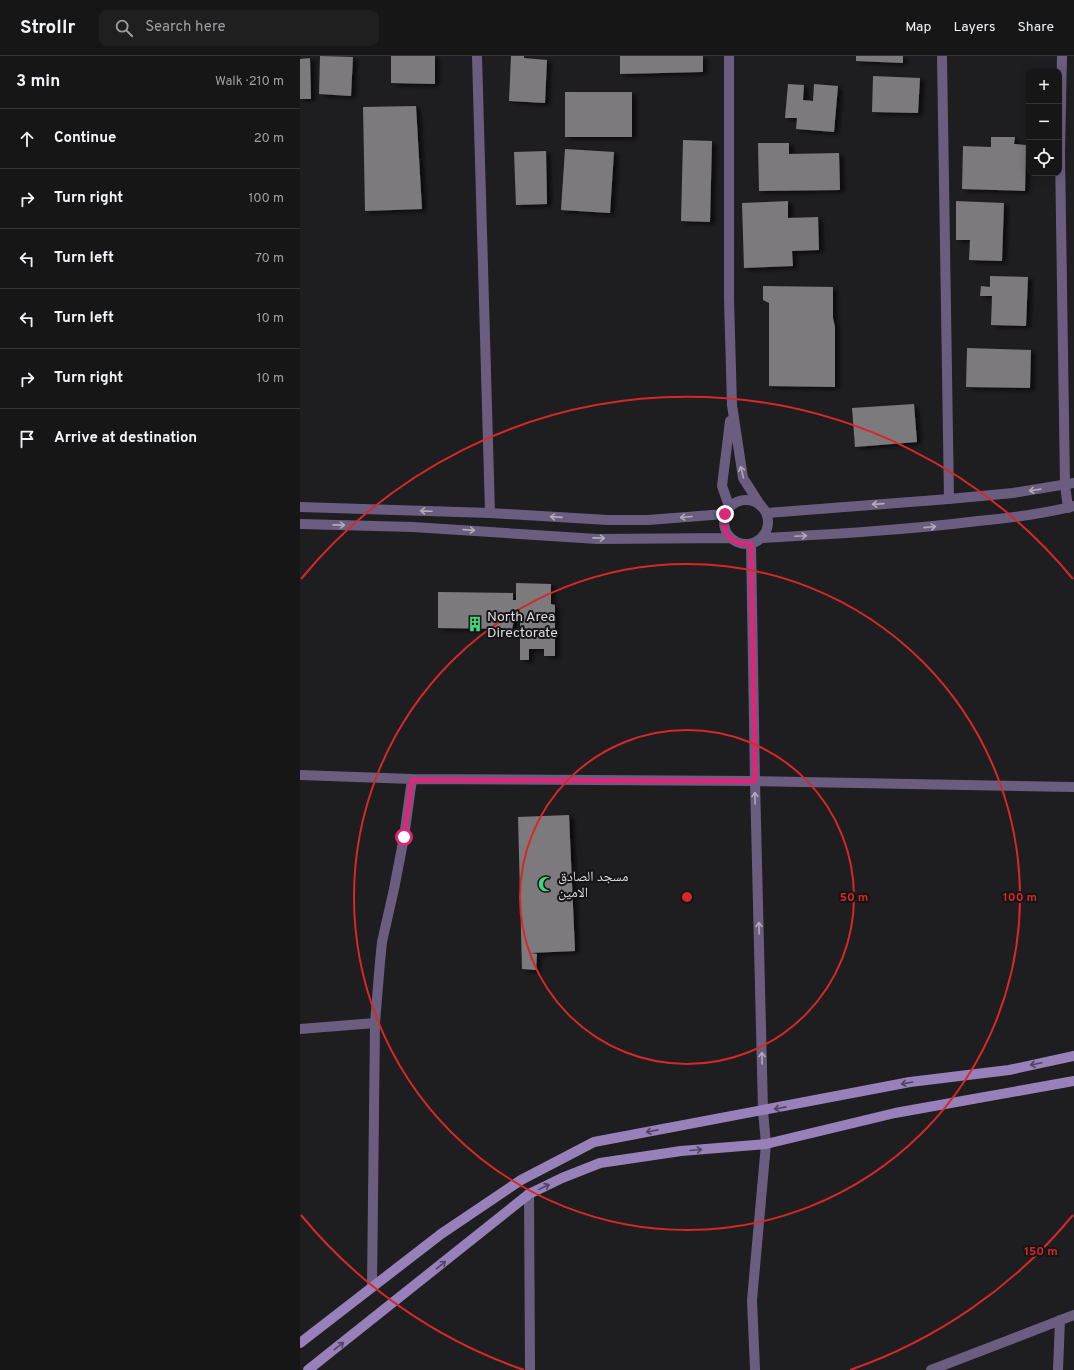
<!DOCTYPE html>
<html lang="en">
<head>
<meta charset="utf-8">
<style>
	:root { --surface:#161617; --page:#1f1f20; --text:#f1f3f6; --muted:#9e9fa1; --line:#353536 }
	body { margin:0; font-family:Overpass,"Noto Naskh Arabic",sans-serif; background:var(--page); color:var(--text) }
	.controls { position:absolute; right:12px; top:12px; display:grid; overflow:hidden; border-radius:8px; box-shadow:0 2px 10px #0003 }
	.controls button { width:36px; height:36px; display:grid; place-items:center; padding:0; border:0; border-bottom:1px solid var(--line); background:var(--surface); color:var(--text); font:20px sans-serif }
	.stop { position:absolute; width:12px; height:12px; margin:-9px; border:3px solid #db2777; border-radius:50%; background:#fff }
	.stop.end { background:#db2777; border-color:#fff; box-shadow:0 1px 4px #0008 }
	.list { margin:0; padding:0; list-style:none }
	h2 { display:flex; justify-content:space-between; align-items:center; height:52px; margin:0; padding:0 16px; font-size:17px }
	h2 small { font-size:13px; font-weight:400; color:var(--muted) }
	.list li { display:grid; grid-template-columns:26px 1fr auto; gap:12px; align-items:center; box-sizing:border-box; height:60px; padding:0 16px; border-top:1px solid var(--line) }
	.list b { display:block; font-size:15px; white-space:nowrap }
	.list em { font-size:13px; font-style:normal; color:var(--muted) }
	.icon { flex:none; width:22px; height:22px; fill:none; stroke:currentColor; stroke-width:2; stroke-linecap:round; stroke-linejoin:round }
	.map { position:relative; flex:none; width:774px; height:1314px; overflow:hidden }
	header { display:flex; align-items:center; gap:24px; box-sizing:border-box; height:56px; padding:0 20px; background:var(--surface); border-bottom:1px solid var(--line) }
	header strong { font-size:19px }
	nav { display:flex; gap:22px; margin-inline-start:auto; font-size:14px }
	.search { width:280px; height:36px; background:var(--page); display:flex; align-items:center; gap:10px; box-sizing:border-box; padding:0 14px; border-radius:8px; color:var(--muted); font-size:15px }
	main { display:flex }
	aside { flex:1; background:var(--surface) }
	.map>svg:first-child { display:block }
	.building { fill:#7b7a7d; filter:url(#shadow) }
	.lines { fill:none; stroke-linecap:round; stroke-linejoin:round }
	.minor { stroke:#6b5d80; stroke-width:10 }
	.tertiary { stroke:#6b5d80; stroke-width:10 }
	.secondary { stroke:#9881ba; stroke-width:10 }
	.oneway { stroke:#b0aab9 }
	.oneway2 { stroke:#504560 }
	.route { stroke:#db2777; stroke-width:5 }
	.ring { fill:none; stroke:#d62828; stroke-width:2 }
	.labels { text-anchor:middle; stroke-width:4; stroke-linejoin:round; paint-order:stroke }
	.poi-label { font-size:14px; fill:#dedddf; stroke:#151416; text-anchor:start }
	.centre { fill:#d62828; stroke:#151416; stroke-width:2 }
	.ring-label { font-size:12px; text-anchor:middle; font-weight:bold; fill:#d62828; stroke:#151416; stroke-width:4; stroke-linejoin:round; paint-order:stroke }
</style>
</head>
<body>
<header>
<strong>Strollr</strong>
<div class="search"><svg class="icon" aria-label="search" viewBox="0 0 24 24"><circle cx="10" cy="10" r="6"/><path d="M15 15l6 6"/></svg>Search here</div>
<nav><a>Map</a><a>Layers</a><a>Share</a></nav>
</header>
<main>
<aside>
<h2>3 min<small>Walk · 210 m</small></h2>
<ul class="list">
<li><svg class="icon" aria-label="ahead" viewBox="0 0 24 24"><path d="M12 20V5M6 11l6-6 6 6"/></svg><div><b>Continue</b></div><em>20 m</em></li>
<li><svg class="icon" aria-label="right" viewBox="0 0 24 24"><path d="M7 20v-9h11M14 6l5 5-5 5"/></svg><div><b>Turn right</b></div><em>100 m</em></li>
<li><svg class="icon" aria-label="left" viewBox="0 0 24 24"><path d="M17 20v-9H6M10 6l-5 5 5 5"/></svg><div><b>Turn left</b></div><em>70 m</em></li>
<li><svg class="icon" aria-label="left" viewBox="0 0 24 24"><path d="M17 20v-9H6M10 6l-5 5 5 5"/></svg><div><b>Turn left</b></div><em>10 m</em></li>
<li><svg class="icon" aria-label="right" viewBox="0 0 24 24"><path d="M7 20v-9h11M14 6l5 5-5 5"/></svg><div><b>Turn right</b></div><em>10 m</em></li>
<li><svg class="icon" aria-label="arrive" viewBox="0 0 24 24"><path d="M6 21V4h12l-3 4 3 4H6"/></svg><div><b>Arrive at destination</b></div></li>
</ul>
</aside>
<div class="map">
<svg width="774" height="1314" viewBox="0 0 774 1314">
	<defs>
		<filter id="shadow"><feDropShadow dx="4.5" dy="2.5" stdDeviation="2" flood-color="#0009"/></filter>
	</defs>
	<rect width="100%" height="100%" fill="#1e1d1f"/>
	<!-- building -->
	<path class="building" d="M 20,0 L 53,1 L 51,40 L 19,38 Z
		M 91,0 L 135,0 L 135,28 L 91,27 Z
		M 211,0 L 224,0 L 224,2 L 247,4 L 245,47 L 209,45 Z
		M 320,0 L 403,0 L 403,16 L 320,18 Z
		M 556,0 L 603,0 L 603,7 L 556,5 Z
		M 10,2 L 11,43 L 0,43 L 0,3 Z
		M 573,20 L 620,22 L 618,57 L 572,56 Z
		M 488,28 L 504,29 L 503,44 L 513,45 L 514,28 L 538,30 L 534,76 L 496,73 L 497,62 L 485,62 Z
		M 265,36 L 332,36 L 332,81 L 265,81 Z
		M 116,50 L 122,153 L 65,155 L 63,51 Z
		M 691,81 L 715,81 L 714,88 L 726,89 L 725,135 L 662,133 L 663,90 L 691,91 Z
		M 383,84 L 412,85 L 410,166 L 381,165 Z
		M 458,87 L 489,87 L 489,98 L 539,97 L 540,134 L 459,135 Z
		M 265,93 L 314,96 L 310,157 L 261,154 Z
		M 246,95 L 247,148 L 216,149 L 214,96 Z
		M 488,145 L 488,162 L 518,161 L 519,194 L 492,195 L 493,210 L 444,212 L 442,147 Z
		M 656,145 L 704,147 L 702,205 L 669,204 L 670,184 L 656,184 Z
		M 690,220 L 728,221 L 726,270 L 691,269 L 692,240 L 680,240 L 681,230 L 690,231 Z
		M 463,230 L 533,231 L 533,262 L 535,271 L 535,331 L 469,330 L 469,247 L 463,244 Z
		M 667,292 L 731,294 L 730,332 L 666,331 Z
		M 614,348 L 617,386 L 555,391 L 552,352 Z
		M 216,527 L 251,528 L 251,548 L 255,549 L 255,600 L 244,600 L 244,593 L 229,593 L 229,604 L 220,604 L 220,564 L 214,564 L 212,573 L 138,572 L 138,536 L 213,537 L 213,544 L 216,544 Z
		M 269,759 L 275,895 L 230,897 L 237,898 L 236,914 L 222,913 L 218,761 Z"/>
	<g class="lines">
		<!-- minor -->
		<path class="minor" d="M 177,0 L 190,457
			M 429,0 L 429,243 L 432,349 L 443,422 L 461,450
			M 642,0 L 649,443
			M 762,0 L 760,97 L 765,429 L 768,452
			M 429,450 L 422,430 L 430,365
			M 451,488 L 455,725 L 463,1055 L 466,1088 L 452,1244 L 455,1314
			M 0,719 L 112,723 L 455,725 L 774,731
			M 0,973 L 75,967
			M 229,1138 L 230,1314
			M 72,1231 L 75,967 L 80,906 L 82,886 L 94,833 L 104,781 L 112,723
			M 631,1314 L 774,1259
			M 758,1314 L 760,1264"/>
		<!-- tertiary -->
		<path class="tertiary" d="M424 466a22 22 0 1 1 44 0a22 22 0 1 1-44 0Z
			M 0,451 L 190,457 L 308,464 L 348,464 L 425,458
			M 467,457 L 649,443 L 713,437 L 774,427
			M 0,468 L 113,471 L 297,483 L 430,482
			M 462,482 C 534,478 606,474 678,465 C 710,462 742,458 774,450"/>
		<!-- secondary -->
		<path class="secondary" d="M 0,1287 L 141,1178 L 221,1124 L 294,1086 L 610,1026 L 709,1014 L 774,1000
			M 8,1314 L 229,1138 L 262,1122 L 300,1107 L 381,1095 L 466,1088 L 595,1057 L 774,1025"/>
	</g>
	<!-- one-way arrows -->
	<defs><path id="oneway-shaft" d="M-6 0H5M1.5-3L5.5 0L1.5 3" fill="none" stroke-width="1.6" stroke-linecap="round" stroke-linejoin="round"/></defs>
	<g class="oneway">
		<use href="#oneway-shaft" transform="translate(442 416) rotate(-104)"/>
		<use href="#oneway-shaft" transform="translate(735 434) rotate(172)"/>
		<use href="#oneway-shaft" transform="translate(578 448) rotate(176)"/>
		<use href="#oneway-shaft" transform="translate(126 455) rotate(-178)"/>
		<use href="#oneway-shaft" transform="translate(256 461) rotate(-176)"/>
		<use href="#oneway-shaft" transform="translate(386 461) rotate(175)"/>
		<use href="#oneway-shaft" transform="translate(39 469) rotate(1)"/>
		<use href="#oneway-shaft" transform="translate(630 471) rotate(-6)"/>
		<use href="#oneway-shaft" transform="translate(169 474) rotate(4)"/>
		<use href="#oneway-shaft" transform="translate(501 480) rotate(-3)"/>
		<use href="#oneway-shaft" transform="translate(299 482) rotate(1)"/>
		<use href="#oneway-shaft" transform="translate(455 742) rotate(-91)"/>
		<use href="#oneway-shaft" transform="translate(459 872) rotate(-91)"/>
		<use href="#oneway-shaft" transform="translate(462 1002) rotate(-91)"/>
	</g>
	<g class="oneway2">
		<use href="#oneway-shaft" transform="translate(736 1008) rotate(168)"/>
		<use href="#oneway-shaft" transform="translate(607 1027) rotate(170)"/>
		<use href="#oneway-shaft" transform="translate(480 1052) rotate(169)"/>
		<use href="#oneway-shaft" transform="translate(352 1075) rotate(169)"/>
		<use href="#oneway-shaft" transform="translate(396 1094) rotate(-5)"/>
		<use href="#oneway-shaft" transform="translate(244 1131) rotate(-26)"/>
		<use href="#oneway-shaft" transform="translate(141 1209) rotate(-39)"/>
		<use href="#oneway-shaft" transform="translate(39 1290) rotate(-38)"/>
	</g>
	<g class="lines">
		<!-- route -->
		<path class="route" d="M 104,781 L 112,724 L 455,725 L 451,488 C 431,489 421,478 425,458"/>
	</g>
	<!-- distance rings -->
	<g class="ring">
		<circle cx="387" cy="841" r="167"/>
		<circle cx="387" cy="841" r="333"/>
		<path d="M773 1159A500 500 0 0 1 550 1314M224 1314A500 500 0 0 1 1 1159M1 523A500 500 0 0 1 773 523"/>
	</g>
	<!-- icons -->
	<defs>
		<symbol id="building-bare" viewBox="-9 -9 18 18"><path d="M-4-6H4V6H1V3H-1V6H-4ZM-2.5-4.3h1.7v1.8h-1.7ZM.8-4.3h1.7v1.8H.8ZM-2.5-1h1.7V.8h-1.7ZM.8-1h1.7V.8H.8Z" fill="#3fd77d" stroke="#151416" stroke-width="2.5" paint-order="stroke"/></symbol>
		<symbol id="mosque-bare" viewBox="-9 -9 18 18"><path d="M3.5-4.9A6 6 0 1 0 3.5 4.9A5 5 0 1 1 3.5-4.9Z" fill="#3fd77d" stroke="#151416" stroke-width="2.5" paint-order="stroke"/></symbol>
	</defs>
	<g fill-rule="evenodd">
		<use href="#building-bare" x="164" y="557" width="22" height="22"/>
		<use href="#mosque-bare" x="235" y="817" width="22" height="22"/>
	</g>
	<g class="labels">
		<!-- poi labels -->
		<g class="poi-label">
			<text x="187" y="565">North Area<tspan x="187" dy="16">Directorate</tspan></text>
			<text x="258" y="825">مسجد الصادق<tspan x="258" dy="16">الامين</tspan></text>
		</g>
	</g>
	<circle cx="387" cy="841" r="6" class="centre"/>
	<g class="ring-label">
		<text x="554" y="845">50 m</text>
		<text x="720" y="845">100 m</text>
		<text x="741" y="1199">150 m</text>
	</g>
</svg>
<div class="controls">
<button>+</button>
<button>−</button>
<button><svg class="icon" aria-label="locate" viewBox="0 0 24 24"><circle cx="12" cy="12" r="6"/><path d="M12 2v4M12 18v4M2 12h4M18 12h4"/></svg></button>
</div>
<div class="stop" style="left:104px;top:781px"></div>
<div class="stop end" style="left:425px;top:458px"></div>
</div>
</main>
</body>
</html>
